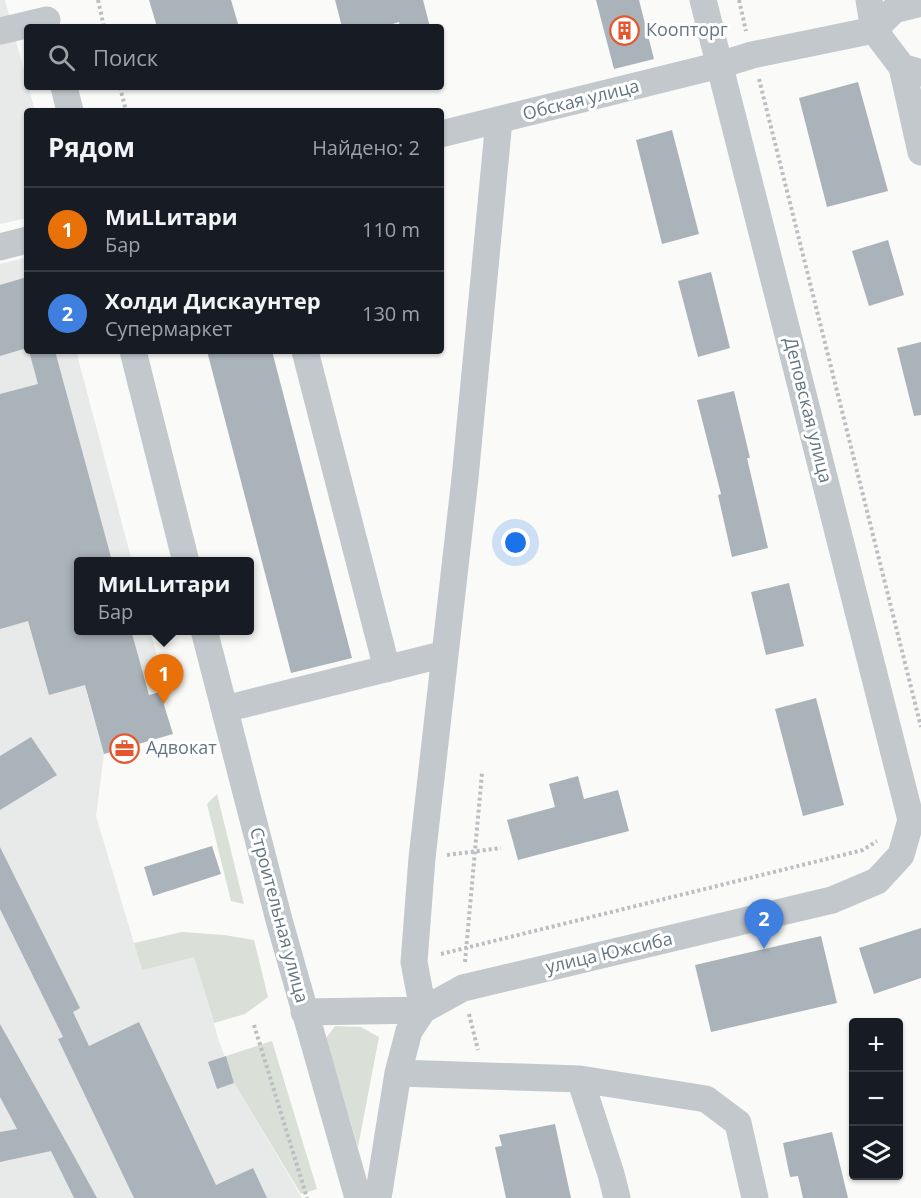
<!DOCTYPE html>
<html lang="ru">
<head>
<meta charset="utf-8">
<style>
	:root { --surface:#171b24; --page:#242831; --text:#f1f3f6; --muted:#9ea1a6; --line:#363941; --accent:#b45309 }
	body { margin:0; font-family:"Open Sans",sans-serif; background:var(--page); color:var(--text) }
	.controls { position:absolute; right:18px; bottom:18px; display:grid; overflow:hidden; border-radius:6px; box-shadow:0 2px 4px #0004 }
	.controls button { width:54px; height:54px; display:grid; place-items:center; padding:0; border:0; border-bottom:2px solid var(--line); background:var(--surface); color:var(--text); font:30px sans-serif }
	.you { position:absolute; left:516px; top:543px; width:21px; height:21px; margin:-15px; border:4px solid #fff; border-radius:50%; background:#1a73e8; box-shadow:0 0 0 9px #1a73e833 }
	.badge { display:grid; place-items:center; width:39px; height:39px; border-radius:50%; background:var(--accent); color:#fff; font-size:20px; font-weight:700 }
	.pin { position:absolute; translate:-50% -50px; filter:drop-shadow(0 2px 3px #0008) }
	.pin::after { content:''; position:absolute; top:32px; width:21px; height:18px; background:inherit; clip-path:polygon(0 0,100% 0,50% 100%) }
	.popup { position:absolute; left:74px; top:557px; width:180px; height:78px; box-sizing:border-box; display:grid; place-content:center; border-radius:6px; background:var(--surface); filter:drop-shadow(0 2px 4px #0005); font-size:20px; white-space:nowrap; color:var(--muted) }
	.popup b { font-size:22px; color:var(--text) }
	.popup::after { content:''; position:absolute; left:50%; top:100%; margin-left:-12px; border:12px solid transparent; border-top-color:var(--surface) }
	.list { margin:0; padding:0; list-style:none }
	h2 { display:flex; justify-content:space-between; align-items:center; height:78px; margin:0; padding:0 24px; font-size:26px }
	h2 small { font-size:20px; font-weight:400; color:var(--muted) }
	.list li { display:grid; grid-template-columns:39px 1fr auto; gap:18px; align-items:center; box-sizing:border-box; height:84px; padding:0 24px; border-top:2px solid var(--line) }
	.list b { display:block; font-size:22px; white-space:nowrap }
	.list p { margin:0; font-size:20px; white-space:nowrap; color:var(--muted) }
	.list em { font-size:20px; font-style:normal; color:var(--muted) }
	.icon { flex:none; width:33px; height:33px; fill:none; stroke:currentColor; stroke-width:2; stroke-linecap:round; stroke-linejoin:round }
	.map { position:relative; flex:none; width:921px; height:1198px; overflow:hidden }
	.search { position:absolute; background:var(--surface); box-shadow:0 2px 4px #0004; left:24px; top:24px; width:420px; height:66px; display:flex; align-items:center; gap:15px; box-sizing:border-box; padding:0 21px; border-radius:6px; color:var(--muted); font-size:22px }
	.panel { position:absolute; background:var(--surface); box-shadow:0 2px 4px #0004; left:24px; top:108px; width:420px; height:246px; border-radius:6px }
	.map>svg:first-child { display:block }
	.built { fill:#e8e9e9 }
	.green { fill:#dadfd7 }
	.building { fill:#aab3b9 }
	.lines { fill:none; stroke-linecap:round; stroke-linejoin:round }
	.path { stroke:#bbbfc2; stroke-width:4; stroke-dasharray:3 3; stroke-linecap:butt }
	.minor { stroke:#c3c8cc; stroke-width:27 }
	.labels { text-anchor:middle; stroke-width:6; stroke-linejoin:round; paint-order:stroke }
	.poi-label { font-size:18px; fill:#657683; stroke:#fff; text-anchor:start }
	.street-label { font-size:18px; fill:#657683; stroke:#fff }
</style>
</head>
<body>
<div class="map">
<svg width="921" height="1198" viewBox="0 0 921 1198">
	<rect width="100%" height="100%" fill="#fafaf8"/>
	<!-- built -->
	<path class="built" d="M 0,0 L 5,0 L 35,111 L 27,111 L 27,218 L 0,224 Z
		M 27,257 L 27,351 L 76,351 L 132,561 L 78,562 L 78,630 L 150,631 L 161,669 L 87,694 L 104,754 L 96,816 L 142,970 L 194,956 L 218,1038 L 234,1083 L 302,1198 L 0,1198 L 0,264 Z"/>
	<!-- green -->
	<path class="green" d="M 217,794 L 244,904 L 231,901 L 207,804 Z
		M 182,932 L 224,935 L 254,940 L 268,997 L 245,1014 L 214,1023 L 194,957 L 142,970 L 134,943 Z
		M 335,1026 L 361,1027 L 379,1037 L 358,1147 L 326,1038 Z
		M 272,1041 L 317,1189 L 301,1194 L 234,1083 L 226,1056 Z"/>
	<!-- building -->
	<path class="building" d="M 149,0 L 231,0 L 239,27 L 157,27 Z
		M 335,0 L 423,0 L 430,27 L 400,27 L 399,22 L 382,27 L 342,27 Z
		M 596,0 L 639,0 L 654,59 L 614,69 Z
		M 858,82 L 888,191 L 827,207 L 799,98 Z
		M 672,130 L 699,234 L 662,244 L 636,140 Z
		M 888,240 L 904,295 L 869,306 L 852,251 Z
		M 711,272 L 730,348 L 698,357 L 678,281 Z
		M 27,277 L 27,348 L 0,356 L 0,285 Z
		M 921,342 L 921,415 L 914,416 L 897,348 Z
		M 29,351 L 55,351 L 112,561 L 78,561 L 78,630 L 131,630 L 149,695 L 160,692 L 173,734 L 104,754 L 85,685 L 49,695 L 28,621 L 0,629 L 0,394 L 38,384 Z
		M 207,351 L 272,351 L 352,658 L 291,673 Z
		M 734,391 L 750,458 L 747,458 L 768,548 L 732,557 L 718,495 L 721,494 L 697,400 Z
		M 789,583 L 804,646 L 766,655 L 751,592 Z
		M 816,698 L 844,805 L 803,816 L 775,709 Z
		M 31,737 L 57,775 L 0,810 L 0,756 Z
		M 578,776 L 584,799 L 618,790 L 629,831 L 518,860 L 507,820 L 555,807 L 549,784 Z
		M 212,846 L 221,874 L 153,896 L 144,867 Z
		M 0,847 L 80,1008 L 73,1012 L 89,1046 L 139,1022 L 216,1185 L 253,1168 L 267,1198 L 134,1198 L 58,1039 L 63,1037 L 0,909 Z
		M 921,928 L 921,978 L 874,994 L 859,948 Z
		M 821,936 L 837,1003 L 711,1032 L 695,965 Z
		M 0,1024 L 69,1147 L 97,1198 L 74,1198 L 51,1151 L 0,1162 L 0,1132 L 17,1129 L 0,1097 Z
		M 226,1056 L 234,1083 L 217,1089 L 208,1062 Z
		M 555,1124 L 571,1198 L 506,1198 L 495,1147 L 502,1146 L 499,1135 Z
		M 832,1132 L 848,1198 L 803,1198 L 798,1176 L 790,1177 L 783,1143 Z"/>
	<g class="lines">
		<!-- path -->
		<path class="path" d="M 98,0 L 104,27
			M 739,0 L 746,31
			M 759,79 L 921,727
			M 120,87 L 126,111
			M 447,855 L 501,848
			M 441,954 L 863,850 L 877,841
			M 465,962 L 482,773
			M 469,1014 L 478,1050
			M 254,1025 L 307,1198"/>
		<!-- minor -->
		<path class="minor" d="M 869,0 L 874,30 L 902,67 L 921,73
			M 0,31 L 47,20
			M 902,67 L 921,152
			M 64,87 L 70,111
			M 441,134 L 720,65 L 752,55 L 874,30 L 894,10 L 921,3
			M 0,247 L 27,240
			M 133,351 L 186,562
			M 305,351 L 387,669
			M 204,630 L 279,920 L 358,1198
			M 225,709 L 445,654
			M 304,1012 L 423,1010 L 463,988 L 832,900 L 877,881 L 901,855 L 911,820 L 703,0
			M 398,1073 L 580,1079 L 706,1099 L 738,1123 L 755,1198
			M 580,1079 L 611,1174 L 617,1198
			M 378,1198 L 398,1073 L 409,1031 L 423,1010 L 414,962 L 422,858 L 465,478 L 499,120"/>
	</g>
	<!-- icons -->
	<defs>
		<symbol id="building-ring" viewBox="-11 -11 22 22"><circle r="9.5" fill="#fff" stroke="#e4572e" stroke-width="1.5"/><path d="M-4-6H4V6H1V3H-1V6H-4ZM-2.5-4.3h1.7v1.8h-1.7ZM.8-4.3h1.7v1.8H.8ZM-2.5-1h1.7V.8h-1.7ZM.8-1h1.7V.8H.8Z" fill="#e4572e"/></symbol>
		<symbol id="office-ring" viewBox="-11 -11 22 22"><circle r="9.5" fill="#fff" stroke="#e4572e" stroke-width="1.5"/><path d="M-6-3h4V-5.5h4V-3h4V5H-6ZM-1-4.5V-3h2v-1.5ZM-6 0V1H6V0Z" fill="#e4572e"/></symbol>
	</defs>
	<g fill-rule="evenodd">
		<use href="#building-ring" x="608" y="14" width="33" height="33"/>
		<use href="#office-ring" x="108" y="732" width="33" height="33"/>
	</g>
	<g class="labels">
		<!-- poi labels -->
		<g class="poi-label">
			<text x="646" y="36">Коопторг</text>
			<text x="146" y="754">Адвокат</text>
		</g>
		<!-- street labels -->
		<g class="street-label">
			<text transform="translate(581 100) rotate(-14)" y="6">Обская улица</text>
			<text transform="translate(808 410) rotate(76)" y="6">Деповская улица</text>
			<text transform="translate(279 915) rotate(75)" y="6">Строительная улица</text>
			<text transform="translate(609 953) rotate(-13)" y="6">улица Южсиба</text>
		</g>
	</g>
</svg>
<div class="controls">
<button>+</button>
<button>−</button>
<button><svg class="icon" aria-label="layers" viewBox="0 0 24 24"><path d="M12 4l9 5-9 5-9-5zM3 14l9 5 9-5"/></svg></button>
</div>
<div class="you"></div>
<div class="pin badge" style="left:164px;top:704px;background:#e8710a">1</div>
<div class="popup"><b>МиLLитари</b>Бар</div>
<div class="pin badge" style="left:764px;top:949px;background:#3f7fe0">2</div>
<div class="search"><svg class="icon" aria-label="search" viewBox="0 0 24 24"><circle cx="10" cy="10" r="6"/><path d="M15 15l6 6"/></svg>Поиск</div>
<section class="panel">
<h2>Рядом<small>Найдено: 2</small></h2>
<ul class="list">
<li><span class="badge" style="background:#e8710a">1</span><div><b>МиLLитари</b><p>Бар</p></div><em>110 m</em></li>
<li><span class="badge" style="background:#3f7fe0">2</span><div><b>Холди Дискаунтер</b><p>Супермаркет</p></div><em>130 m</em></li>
</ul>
</section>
</div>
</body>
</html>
